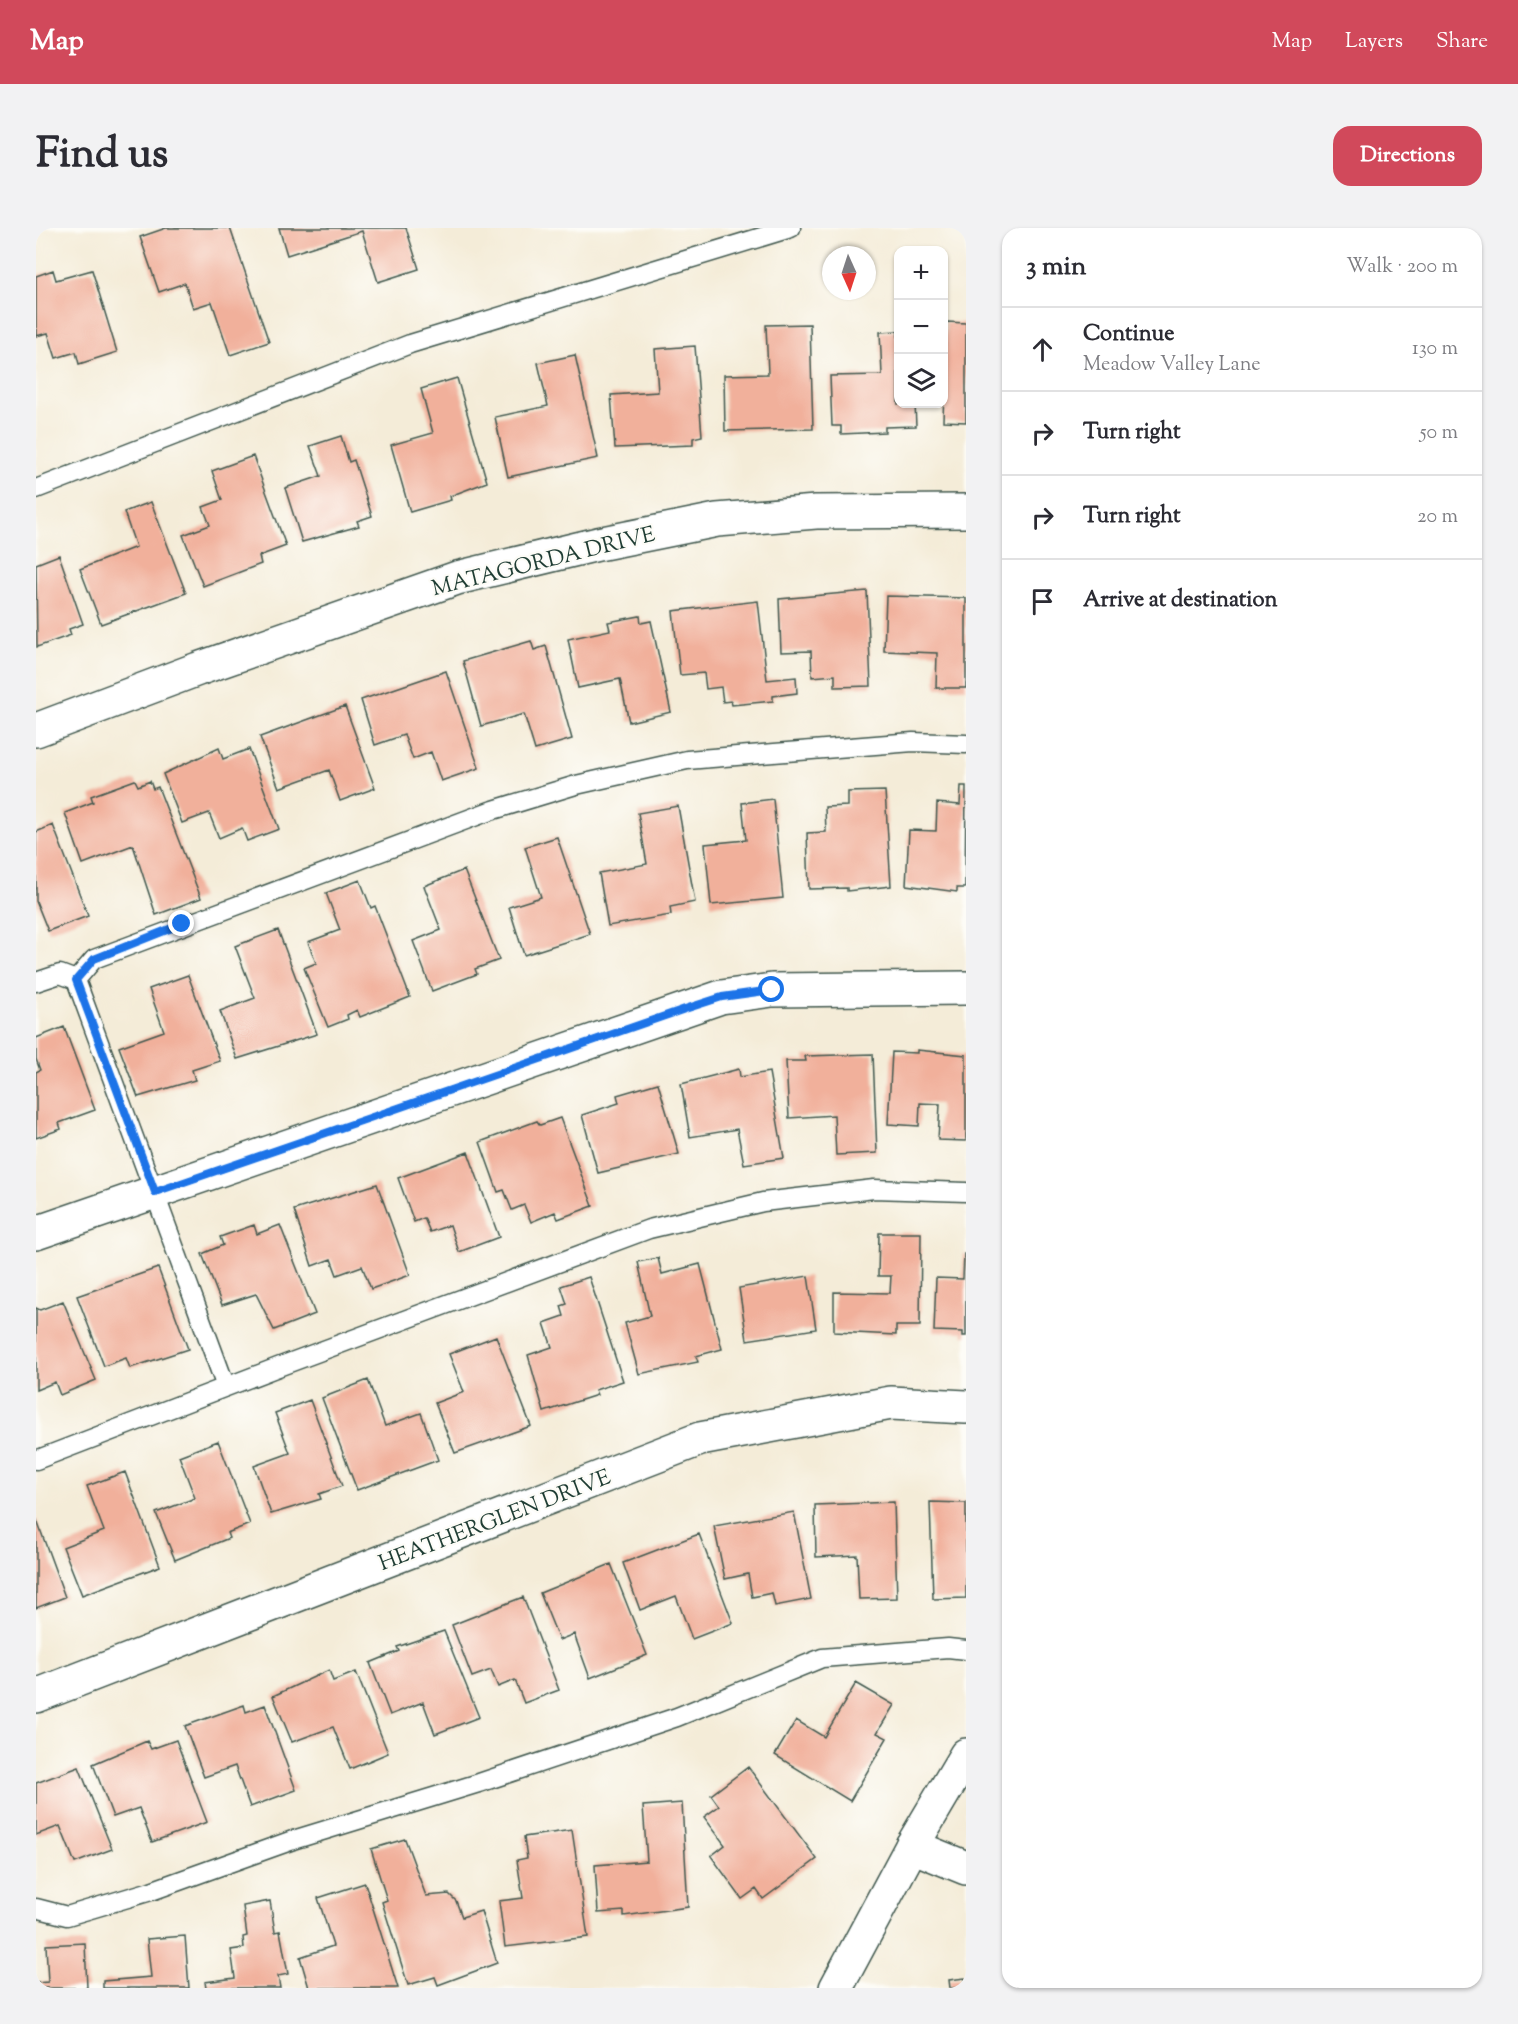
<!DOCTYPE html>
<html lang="en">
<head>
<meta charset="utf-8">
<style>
	:root { --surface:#fff; --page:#f2f2f3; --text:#2b2b33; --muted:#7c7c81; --line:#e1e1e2; --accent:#d1495b }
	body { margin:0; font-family:"Sorts Mill Goudy",serif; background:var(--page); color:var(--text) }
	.controls { position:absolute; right:18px; top:18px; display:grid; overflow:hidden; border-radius:12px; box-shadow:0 2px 4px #0004 }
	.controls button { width:54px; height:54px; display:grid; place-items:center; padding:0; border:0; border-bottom:2px solid var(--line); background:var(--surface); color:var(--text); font:30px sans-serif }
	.compass { position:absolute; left:786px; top:18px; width:54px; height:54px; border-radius:50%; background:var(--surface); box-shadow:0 2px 4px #0004; rotate:177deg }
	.stop { position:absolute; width:18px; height:18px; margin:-14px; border:4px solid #1a73e8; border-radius:50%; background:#fff }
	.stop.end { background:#1a73e8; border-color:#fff; box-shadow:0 2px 6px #0008 }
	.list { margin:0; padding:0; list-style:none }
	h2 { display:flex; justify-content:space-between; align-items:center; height:78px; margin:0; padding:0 24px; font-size:26px }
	h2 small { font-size:20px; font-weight:400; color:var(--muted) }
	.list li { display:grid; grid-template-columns:39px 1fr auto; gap:18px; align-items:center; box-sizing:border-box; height:84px; padding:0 24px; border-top:2px solid var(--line) }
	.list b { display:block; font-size:22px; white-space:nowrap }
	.list p { margin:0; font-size:20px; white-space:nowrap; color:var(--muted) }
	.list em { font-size:20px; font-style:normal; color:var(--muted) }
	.icon { flex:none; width:33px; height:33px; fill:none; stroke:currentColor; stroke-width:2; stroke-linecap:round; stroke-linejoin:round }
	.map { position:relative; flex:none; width:930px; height:1760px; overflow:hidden; border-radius:18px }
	header { display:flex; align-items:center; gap:36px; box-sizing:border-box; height:84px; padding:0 30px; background:var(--accent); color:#fff }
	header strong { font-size:28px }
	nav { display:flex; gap:33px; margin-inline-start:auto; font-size:21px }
	.intro { display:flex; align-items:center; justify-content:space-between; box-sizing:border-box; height:144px; padding:0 36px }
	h1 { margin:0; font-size:42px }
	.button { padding:15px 27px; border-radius:18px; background:var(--accent); color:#fff; font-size:21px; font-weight:700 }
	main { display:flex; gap:36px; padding:0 36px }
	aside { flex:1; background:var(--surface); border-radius:18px; box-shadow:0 2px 4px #0004 }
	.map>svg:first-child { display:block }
	.building { fill:#f1b09b }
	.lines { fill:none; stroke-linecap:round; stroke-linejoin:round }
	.service-casing { stroke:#3f574d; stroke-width:21 }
	.minor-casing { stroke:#3f574d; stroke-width:36 }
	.tertiary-casing { stroke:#3f574d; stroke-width:36 }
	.service { stroke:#fff; stroke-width:18 }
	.minor { stroke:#fff; stroke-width:33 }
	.tertiary { stroke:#fff; stroke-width:33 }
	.route { stroke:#1a73e8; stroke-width:8 }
	.labels { text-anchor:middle; stroke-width:4.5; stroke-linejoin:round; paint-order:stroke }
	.street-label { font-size:22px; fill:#1f3d34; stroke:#fdfcf7 }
</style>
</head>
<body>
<header>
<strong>Map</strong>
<nav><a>Map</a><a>Layers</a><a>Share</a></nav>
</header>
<div class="intro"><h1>Find us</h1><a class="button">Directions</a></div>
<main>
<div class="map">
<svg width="930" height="1760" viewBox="0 0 930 1760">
	<rect width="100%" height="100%" fill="#fdfcf7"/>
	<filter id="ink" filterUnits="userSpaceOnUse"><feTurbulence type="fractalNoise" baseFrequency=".0167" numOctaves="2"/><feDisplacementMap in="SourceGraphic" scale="12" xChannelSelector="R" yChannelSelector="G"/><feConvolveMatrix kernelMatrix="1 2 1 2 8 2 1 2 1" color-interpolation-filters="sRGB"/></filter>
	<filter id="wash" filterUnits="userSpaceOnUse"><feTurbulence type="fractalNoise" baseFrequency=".008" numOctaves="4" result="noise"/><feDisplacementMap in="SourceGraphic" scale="24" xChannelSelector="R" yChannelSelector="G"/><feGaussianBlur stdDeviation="1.35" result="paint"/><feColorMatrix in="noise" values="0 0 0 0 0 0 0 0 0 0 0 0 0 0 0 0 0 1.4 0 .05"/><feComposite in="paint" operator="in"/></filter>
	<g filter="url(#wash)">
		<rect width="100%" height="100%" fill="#f4ecd8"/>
		<g id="blocks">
			<!-- building -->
			<path class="building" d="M 130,0 L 194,0 L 233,114 L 194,127 L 176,74 L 157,80 L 149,55 L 123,64 L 104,9 Z
				M 243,0 L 370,0 L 383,41 L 342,54 L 326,3 L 251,27 Z
				M 17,42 L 20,52 L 56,42 L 81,124 L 43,136 L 40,124 L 20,130 L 12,105 L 0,108 L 0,48 Z
				M 910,94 L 930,95 L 930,194 L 907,193 Z
				M 774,96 L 777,201 L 689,203 L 688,147 L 732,146 L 730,97 Z
				M 862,103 L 862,176 L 879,176 L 880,198 L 849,199 L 849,204 L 805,206 L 805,198 L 796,198 L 794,148 L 846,147 L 844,104 Z
				M 659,118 L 666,208 L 657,210 L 657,217 L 579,220 L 575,167 L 622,164 L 619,121 Z
				M 539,127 L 562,230 L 472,249 L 459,189 L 512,178 L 502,135 Z
				M 421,150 L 451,254 L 414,268 L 415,272 L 374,284 L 355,217 L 397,205 L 385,161 Z
				M 305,208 L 313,234 L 318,232 L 336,288 L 321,293 L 323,298 L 266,314 L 249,260 L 285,248 L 274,218 Z
				M 217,228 L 250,318 L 223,328 L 225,336 L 167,358 L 147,307 L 174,297 L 167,279 L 186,272 L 176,243 Z
				M 115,274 L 150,365 L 65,396 L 44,341 L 100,319 L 88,284 Z
				M 23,327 L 47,396 L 33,401 L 35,407 L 1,419 L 0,336 Z
				M 831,363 L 835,458 L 799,459 L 799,447 L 776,449 L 775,423 L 745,424 L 743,371 Z
				M 850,368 L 930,370 L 930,460 L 900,460 L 901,425 L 848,423 Z
				M 722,373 L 731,452 L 760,449 L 761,465 L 737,468 L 737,473 L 696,477 L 695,473 L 687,474 L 685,459 L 670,461 L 668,445 L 644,447 L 637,383 Z
				M 604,388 L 605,395 L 615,393 L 635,484 L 593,494 L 584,451 L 542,460 L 532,411 L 574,402 L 572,394 Z
				M 495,413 L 498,422 L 510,418 L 536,511 L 499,522 L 488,486 L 445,498 L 427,433 Z
				M 410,443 L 443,540 L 405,553 L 395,524 L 377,531 L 368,507 L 339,517 L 325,472 Z
				M 309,478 L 339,560 L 304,573 L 293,542 L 243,560 L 224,509 Z
				M 183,520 L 187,531 L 213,521 L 243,601 L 211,613 L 206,600 L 183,610 L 173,585 L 146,595 L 127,546 Z
				M 99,552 L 102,558 L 114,553 L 117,561 L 122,559 L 165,670 L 120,687 L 97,617 L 47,636 L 29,585 L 57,574 L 55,568 Z
				M 925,558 L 930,558 L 929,660 L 921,660 L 921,664 L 870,657 L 873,602 L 900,603 L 901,575 L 924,577 Z
				M 849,563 L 855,658 L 811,663 L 811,660 L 773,661 L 771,605 L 790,604 L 789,579 L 812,578 L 812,564 Z
				M 737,571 L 747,670 L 675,677 L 669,616 L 710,612 L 706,575 Z
				M 642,578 L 659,674 L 634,679 L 635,687 L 572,698 L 563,645 L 611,636 L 602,585 Z
				M 17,597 L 52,688 L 12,703 L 0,673 L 0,604 Z
				M 521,609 L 554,706 L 488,727 L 473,679 L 505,669 L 489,619 Z
				M 428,642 L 463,732 L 439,741 L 441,746 L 396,763 L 377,713 L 405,702 L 388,658 Z
				M 324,652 L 335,680 L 339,678 L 374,769 L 324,789 L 321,782 L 311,787 L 312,791 L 292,799 L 268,740 L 280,735 L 272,714 L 304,702 L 290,665 Z
				M 242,702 L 281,806 L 201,831 L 184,783 L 219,770 L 199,718 Z
				M 152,747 L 184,833 L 156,842 L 159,852 L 102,869 L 83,819 L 128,803 L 113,761 Z
				M 28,799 L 59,882 L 23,895 L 25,901 L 0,910 L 0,844 L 4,842 L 0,831 L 0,810 Z
				M 881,822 L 930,827 L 930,913 L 902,912 L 904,876 L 884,875 L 883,898 L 852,896 L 856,824 L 881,825 Z
				M 837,826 L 841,925 L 800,927 L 798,887 L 753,890 L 750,833 L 770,833 L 769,828 Z
				M 703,841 L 704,849 L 733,844 L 748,930 L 708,936 L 701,901 L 654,909 L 645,856 Z
				M 622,855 L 643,926 L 562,945 L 546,887 L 583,875 L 581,867 Z
				M 524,890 L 557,978 L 522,991 L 519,984 L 495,994 L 488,977 L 476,982 L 468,962 L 462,964 L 444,914 L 501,893 L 504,897 Z
				M 432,924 L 463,1009 L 423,1024 L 414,997 L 394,1004 L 388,990 L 378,994 L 362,950 Z
				M 341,956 L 374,1047 L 335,1061 L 326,1038 L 301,1047 L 295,1031 L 276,1038 L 258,982 Z
				M 218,997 L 221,1006 L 244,997 L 279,1086 L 238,1102 L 220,1066 L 186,1077 L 166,1026 L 187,1017 L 184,1009 Z
				M 843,1005 L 885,1005 L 884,1098 L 860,1098 L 860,1107 L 798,1104 L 798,1064 L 854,1065 L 855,1048 L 842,1048 Z
				M 928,1026 L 930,1026 L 930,1108 L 927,1108 L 927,1104 L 898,1103 L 900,1050 L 927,1051 Z
				M 622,1030 L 626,1046 L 664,1036 L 686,1121 L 660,1128 L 662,1134 L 603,1146 L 589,1095 L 614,1088 L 602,1034 Z
				M 122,1040 L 152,1121 L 94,1140 L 90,1130 L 68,1138 L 41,1068 Z
				M 772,1048 L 780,1101 L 711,1112 L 703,1060 Z
				M 553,1049 L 587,1153 L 559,1162 L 561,1167 L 508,1184 L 492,1127 L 516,1119 L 508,1095 L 528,1088 L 525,1078 L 531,1076 L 525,1058 Z
				M 27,1073 L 60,1152 L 24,1167 L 19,1154 L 0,1162 L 0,1080 L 4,1082 Z
				M 460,1108 L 495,1198 L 419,1225 L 399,1175 L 428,1164 L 413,1126 Z
				M 332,1152 L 349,1198 L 385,1185 L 402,1232 L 321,1262 L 286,1170 Z
				M 274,1172 L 306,1258 L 283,1266 L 285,1271 L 235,1286 L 218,1238 L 254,1225 L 239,1185 Z
				M 182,1213 L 214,1296 L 191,1305 L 193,1310 L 139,1332 L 120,1285 L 159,1270 L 143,1228 Z
				M 89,1244 L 124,1338 L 46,1367 L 27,1319 L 68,1303 L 51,1258 Z
				M 858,1274 L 861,1370 L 823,1371 L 821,1327 L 780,1329 L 779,1277 Z
				M 894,1274 L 930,1275 L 930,1370 L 897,1371 Z
				M 758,1284 L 775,1371 L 739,1378 L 736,1365 L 716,1369 L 712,1346 L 689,1351 L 678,1298 Z
				M 0,1290 L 29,1369 L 0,1380 Z
				M 663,1306 L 697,1395 L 656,1411 L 640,1368 L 604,1382 L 587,1335 Z
				M 575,1336 L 611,1427 L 554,1450 L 538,1406 L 523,1412 L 504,1365 Z
				M 487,1369 L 523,1462 L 488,1475 L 479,1452 L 462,1459 L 455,1442 L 436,1449 L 416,1397 Z
				M 408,1403 L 443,1489 L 399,1506 L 387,1474 L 354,1487 L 334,1435 L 363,1423 L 361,1419 Z
				M 293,1442 L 297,1453 L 320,1444 L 352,1525 L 314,1541 L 297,1499 L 256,1514 L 237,1468 Z
				M 820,1455 L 858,1477 L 841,1505 L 851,1510 L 814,1573 L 739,1527 L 760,1492 L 788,1509 Z
				M 208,1477 L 210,1484 L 229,1477 L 260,1562 L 214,1579 L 199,1538 L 168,1549 L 149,1498 Z
				M 140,1512 L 171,1594 L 116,1614 L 103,1580 L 77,1589 L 57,1536 L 111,1513 L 115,1521 Z
				M 43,1539 L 76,1621 L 39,1635 L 24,1598 L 0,1607 L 0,1555 Z
				M 712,1539 L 781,1631 L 727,1671 L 720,1661 L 706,1671 L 675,1628 L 689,1617 L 668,1589 L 683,1578 L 675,1567 Z
				M 646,1575 L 652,1679 L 588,1688 L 588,1683 L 562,1685 L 559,1637 L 611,1633 L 607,1578 Z
				M 536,1602 L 552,1709 L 469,1719 L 463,1673 L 487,1670 L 481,1632 L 491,1630 L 488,1609 Z
				M 369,1611 L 390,1668 L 413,1666 L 420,1673 L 426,1689 L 445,1683 L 461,1735 L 402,1757 L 399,1749 L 372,1757 L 346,1674 L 351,1672 L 335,1621 Z
				M 329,1655 L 362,1760 L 273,1760 L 264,1729 L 297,1718 L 282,1670 Z
				M 234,1673 L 239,1704 L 244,1703 L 252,1746 L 242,1748 L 244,1760 L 170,1760 L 169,1754 L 199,1750 L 195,1722 L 208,1720 L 207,1709 L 211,1708 L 207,1678 Z
				M 149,1708 L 153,1760 L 67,1760 L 67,1753 L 115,1749 L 111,1711 Z
				M 49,1715 L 51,1760 L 0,1760 L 0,1755 L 12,1754 L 10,1717 Z
				M 929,1750 L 930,1760 L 914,1760 L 913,1752 Z"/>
		</g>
	</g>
	<g filter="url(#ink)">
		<use href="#blocks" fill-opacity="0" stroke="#3f574d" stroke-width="1.5"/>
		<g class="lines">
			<defs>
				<path id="service" d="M 0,261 L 374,116 L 755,0
					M 40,752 L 58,731 L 454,583 L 540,557 L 651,532 L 877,514 L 930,516
					M 0,754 L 24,746 L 40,752 L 190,1159
					M 0,1232 L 242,1139 L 613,1001 L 727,974 L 838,961 L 930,964
					M 0,1680 L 31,1688 L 115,1663 L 257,1612 L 443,1555 L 641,1489 L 786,1430 L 912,1420 L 930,1422"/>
				<path id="minor" d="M 0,502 L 162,441 L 421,350 L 562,316 L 681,292 L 780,284 L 930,283
					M 0,1005 L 685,769 L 736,762 L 930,760
					M 0,1468 L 664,1211 L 855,1175 L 930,1179
					M 876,1618 L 930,1640"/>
				<path id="tertiary" d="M 800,1760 L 876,1618 L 930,1527"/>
			</defs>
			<!-- service casing -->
			<use href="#service" class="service-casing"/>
			<!-- minor casing -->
			<use href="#minor" class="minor-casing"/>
			<!-- tertiary casing -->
			<use href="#tertiary" class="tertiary-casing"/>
			<!-- service -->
			<use href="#service" class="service"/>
			<!-- minor -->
			<use href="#minor" class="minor"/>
			<!-- tertiary -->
			<use href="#tertiary" class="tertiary"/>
		</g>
	</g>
	<g class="lines" filter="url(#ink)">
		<!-- route -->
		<path class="route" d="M 146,696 L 58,731 L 40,752 L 119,964 L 649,781 L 686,769 L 736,762"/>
	</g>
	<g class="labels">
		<!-- street labels -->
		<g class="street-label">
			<text transform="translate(507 332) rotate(-14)" y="8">MATAGORDA DRIVE</text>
			<text transform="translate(458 1291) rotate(-21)" y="8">HEATHERGLEN DRIVE</text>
		</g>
	</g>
</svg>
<div class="controls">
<button>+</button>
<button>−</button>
<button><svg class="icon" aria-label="layers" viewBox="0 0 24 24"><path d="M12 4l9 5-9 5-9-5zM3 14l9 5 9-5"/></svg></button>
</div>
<svg class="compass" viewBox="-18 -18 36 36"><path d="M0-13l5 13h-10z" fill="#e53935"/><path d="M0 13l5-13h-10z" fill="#7c7c81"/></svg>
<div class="stop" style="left:736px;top:762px"></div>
<div class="stop end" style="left:146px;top:696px"></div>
</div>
<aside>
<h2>3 min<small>Walk · 200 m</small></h2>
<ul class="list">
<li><svg class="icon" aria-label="ahead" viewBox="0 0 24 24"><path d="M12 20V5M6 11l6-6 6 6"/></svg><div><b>Continue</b><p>Meadow Valley Lane</p></div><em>130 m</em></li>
<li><svg class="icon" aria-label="right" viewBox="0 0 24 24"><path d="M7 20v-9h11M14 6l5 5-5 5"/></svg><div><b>Turn right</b></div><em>50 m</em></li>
<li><svg class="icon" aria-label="right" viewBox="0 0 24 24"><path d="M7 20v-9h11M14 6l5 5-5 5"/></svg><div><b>Turn right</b></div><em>20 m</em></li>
<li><svg class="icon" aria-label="arrive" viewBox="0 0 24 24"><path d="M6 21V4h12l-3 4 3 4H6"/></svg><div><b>Arrive at destination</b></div></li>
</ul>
</aside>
</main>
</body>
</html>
